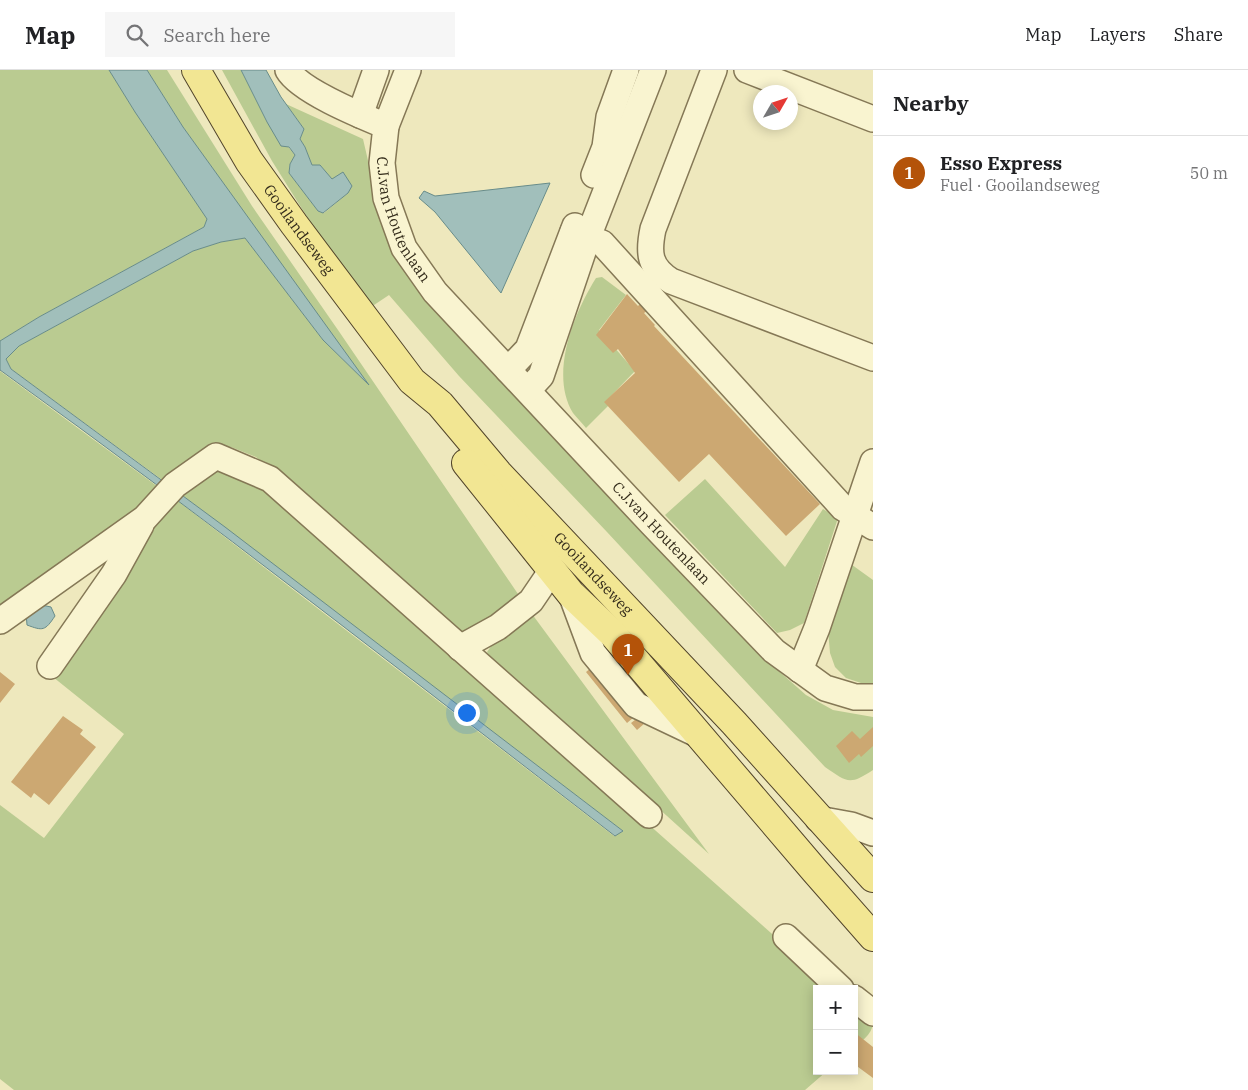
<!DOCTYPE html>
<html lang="en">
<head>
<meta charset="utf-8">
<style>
	:root { --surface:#fff; --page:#f6f6f6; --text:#202124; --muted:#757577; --line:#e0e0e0; --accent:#b45309 }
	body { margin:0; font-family:"IBM Plex Serif",serif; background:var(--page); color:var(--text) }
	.controls { position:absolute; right:15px; bottom:15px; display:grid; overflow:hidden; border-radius:0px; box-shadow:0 2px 12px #0003 }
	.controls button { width:45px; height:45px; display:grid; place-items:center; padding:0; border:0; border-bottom:1px solid var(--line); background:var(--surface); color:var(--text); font:25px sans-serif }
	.compass { position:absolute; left:753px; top:15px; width:45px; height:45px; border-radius:50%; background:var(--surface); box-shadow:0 2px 12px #0003; rotate:51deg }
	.you { position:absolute; left:466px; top:642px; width:18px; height:18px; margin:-12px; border:4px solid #fff; border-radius:50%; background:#1a73e8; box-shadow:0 0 0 8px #1a73e833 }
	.badge { display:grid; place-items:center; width:32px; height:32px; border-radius:50%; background:var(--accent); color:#fff; font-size:16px; font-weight:700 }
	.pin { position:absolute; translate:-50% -41px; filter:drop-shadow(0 1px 2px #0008) }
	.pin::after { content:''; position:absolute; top:26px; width:18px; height:15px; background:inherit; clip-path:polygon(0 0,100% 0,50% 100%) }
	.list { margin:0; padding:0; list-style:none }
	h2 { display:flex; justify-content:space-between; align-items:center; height:65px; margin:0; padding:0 20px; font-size:21px }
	h2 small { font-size:16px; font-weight:400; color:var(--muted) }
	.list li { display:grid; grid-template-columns:32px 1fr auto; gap:15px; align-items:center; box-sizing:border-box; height:75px; padding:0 20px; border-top:1px solid var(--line) }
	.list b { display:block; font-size:19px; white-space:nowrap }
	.list p { margin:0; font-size:16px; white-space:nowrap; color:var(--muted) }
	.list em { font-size:16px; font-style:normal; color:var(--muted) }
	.icon { flex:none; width:28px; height:28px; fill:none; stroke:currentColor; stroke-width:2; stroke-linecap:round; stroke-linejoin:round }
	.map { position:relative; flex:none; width:873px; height:1020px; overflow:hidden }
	header { display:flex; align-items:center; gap:30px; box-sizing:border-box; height:70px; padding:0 25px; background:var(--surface); border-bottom:1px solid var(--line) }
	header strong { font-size:24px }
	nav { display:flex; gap:28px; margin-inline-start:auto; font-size:18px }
	.search { width:350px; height:45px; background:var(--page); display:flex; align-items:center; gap:12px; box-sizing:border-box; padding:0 18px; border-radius:0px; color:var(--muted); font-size:19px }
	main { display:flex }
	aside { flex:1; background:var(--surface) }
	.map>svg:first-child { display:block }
	.green { fill:#bacb91 }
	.water { fill:#a1bfbb; stroke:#688c8a }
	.building { fill:#cca872 }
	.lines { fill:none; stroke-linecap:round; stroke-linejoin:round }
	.minor-casing { stroke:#857856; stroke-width:28 }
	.major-casing { stroke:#52452b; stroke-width:30 }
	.minor { stroke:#f9f4d0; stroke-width:25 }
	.major { stroke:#f2e693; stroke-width:28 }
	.labels { text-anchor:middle; stroke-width:4; stroke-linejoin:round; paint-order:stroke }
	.street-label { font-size:15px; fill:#342c1b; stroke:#f5f1cc }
</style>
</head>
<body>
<header>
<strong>Map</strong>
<div class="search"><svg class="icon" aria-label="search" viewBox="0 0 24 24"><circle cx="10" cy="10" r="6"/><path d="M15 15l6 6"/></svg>Search here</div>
<nav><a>Map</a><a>Layers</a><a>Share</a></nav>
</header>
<main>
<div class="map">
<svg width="873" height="1020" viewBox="0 0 873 1020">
	<rect width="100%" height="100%" fill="#eee8bd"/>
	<!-- green -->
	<path class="green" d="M 0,0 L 109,0 L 135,42 L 207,149 L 204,157 L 39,247 L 0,271 Z
		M 147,0 L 167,0 L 252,136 L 338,260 L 518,524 L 512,536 L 464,563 L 458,560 L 256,387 L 231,377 L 214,377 L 165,412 L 11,299 L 6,289 L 19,276 L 193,181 L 221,172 L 245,168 L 323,270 L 366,312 L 183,57 Z
		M 222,0 L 241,0 L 267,52 L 295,85 L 290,94 L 289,103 L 318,141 L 324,143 L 348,123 L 332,110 L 320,95 L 312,95 L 305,77 L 300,69 L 304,59 L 286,34 L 363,69 L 376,125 L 430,232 L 773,596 L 806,625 L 833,640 L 873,647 L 873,700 C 849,716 847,712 825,697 L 607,462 L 459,306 L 389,225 L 371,237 L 317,163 L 272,91 Z
		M 602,207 L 626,225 L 599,260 L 635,301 L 607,330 L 610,334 L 586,358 C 582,353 577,348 573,343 C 549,304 574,243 596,208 Z
		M 0,301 L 161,419 L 151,430 L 48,501 L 0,539 Z
		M 219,399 L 256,406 L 834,919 L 817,919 L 817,1001 L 827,1001 L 805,1020 L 14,1020 L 0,1009 L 0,735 L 44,768 L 124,664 L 53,607 L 174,428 L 614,766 L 623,761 L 178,422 Z
		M 705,409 L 785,497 L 823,439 L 838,448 L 804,553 L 790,560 L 777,563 L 665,445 Z
		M 848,492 L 873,510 L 873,613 L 861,613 L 846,608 L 835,597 L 830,583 L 828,560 Z
		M 532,544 L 709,784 L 488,584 L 487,582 L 494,572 Z
		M 854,936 L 873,951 C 873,964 863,970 854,977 Z"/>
	<!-- water -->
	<path class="water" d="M 109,0 L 147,0 L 183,57 L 369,315 L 323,270 L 245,168 L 221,172 L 193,181 L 19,276 L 6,289 L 11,299 L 225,457 L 623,761 L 615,766 C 411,609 209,450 0,300 L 0,271 L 39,247 L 204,157 L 207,149 L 135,42 Z
		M 241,0 L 266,0 L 281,27 L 304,59 L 300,69 L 305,77 L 312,95 L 320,95 L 332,109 L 343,102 L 352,116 L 348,123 L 323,143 L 318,141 L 289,103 L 290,94 L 295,85 L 289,77 L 281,76 L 267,52 Z
		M 550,113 L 501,223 L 435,142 L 419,128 L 424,121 L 435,126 Z
		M 37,534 L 51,537 L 55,546 C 45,561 43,561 27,555 L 26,543 Z"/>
	<!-- building -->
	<path class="building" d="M 627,224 L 638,236 L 640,234 L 647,241 L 644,243 L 655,255 L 654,256 L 820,434 L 786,466 L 709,384 L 679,412 L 604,332 L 635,303 L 618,279 L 613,283 L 596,265 Z
		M 610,582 L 642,622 L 640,642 L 627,653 L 586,602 Z
		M 0,602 L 15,614 L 0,633 Z
		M 63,646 L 83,660 L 80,664 L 96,677 L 49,735 L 34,723 L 31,728 L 11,712 Z
		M 640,646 L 645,653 L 637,660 L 631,653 Z
		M 873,657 L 873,676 L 861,687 L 859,684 L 849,693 L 836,676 L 852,661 L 860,669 Z
		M 854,962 L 873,977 L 873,1008 L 854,994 Z"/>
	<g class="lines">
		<defs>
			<g id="minor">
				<path id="s1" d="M 288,0 C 300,21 362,46 386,56 L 382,93 L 386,128 L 404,178 L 435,222 L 652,454 L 774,581 L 825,618 L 855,627 L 873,627"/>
				<path d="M 714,0 L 653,159 C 648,183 649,197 671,211 L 873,288"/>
				<path d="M 747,0 L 873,49"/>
				<path d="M 360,45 L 376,0"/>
				<path d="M 386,56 L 408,0"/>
				<path d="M 594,105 L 605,77 L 609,47 L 626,0"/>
				<path d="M 573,162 L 602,173 L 843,438 L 873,457"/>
				<path d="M 508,300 L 528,279 L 575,156"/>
				<path d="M 528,320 L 541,306 L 588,167 L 653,0"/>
				<path d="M 571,524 L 593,583 L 636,635 L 699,665"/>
				<path d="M 0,551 L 145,448 L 175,415 L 216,386 L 270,409 L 649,745"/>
				<path d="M 460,578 L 498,557 L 531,531 L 552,500"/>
				<path d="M 50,596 L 114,504 L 141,455"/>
				<path d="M 800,600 L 817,558 L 873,392"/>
				<path d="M 818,749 L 851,755 L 873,763"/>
				<path d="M 786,867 L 841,919"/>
				<path d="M 854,928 L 873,943"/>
			</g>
			<g id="major">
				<path id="s2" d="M 196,0 L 249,91 L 294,154 L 412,311 L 440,334 L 498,403 L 734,653 L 873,808"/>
				<path d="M 466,393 L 571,524 L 612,563 L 815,801 L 873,867"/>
			</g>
		</defs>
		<!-- minor casing -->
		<use href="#minor" class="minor-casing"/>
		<!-- major casing -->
		<use href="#major" class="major-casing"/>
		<!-- minor -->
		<use href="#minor" class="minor"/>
		<!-- major -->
		<use href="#major" class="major"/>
	</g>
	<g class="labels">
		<!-- street labels -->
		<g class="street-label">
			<text dy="5" stroke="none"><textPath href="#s1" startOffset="212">C.J.van Houtenlaan</textPath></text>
			<text dy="5" stroke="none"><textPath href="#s2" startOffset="190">Gooilandseweg</textPath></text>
			<text dy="5" stroke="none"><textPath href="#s1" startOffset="624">C.J.van Houtenlaan</textPath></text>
			<text dy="5" stroke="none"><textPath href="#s2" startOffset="644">Gooilandseweg</textPath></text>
		</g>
	</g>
</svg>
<div class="controls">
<button>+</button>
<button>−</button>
</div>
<svg class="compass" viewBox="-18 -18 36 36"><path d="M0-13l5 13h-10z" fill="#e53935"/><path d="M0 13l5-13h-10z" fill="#757577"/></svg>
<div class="you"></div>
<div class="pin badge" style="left:628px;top:605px">1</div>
</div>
<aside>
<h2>Nearby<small></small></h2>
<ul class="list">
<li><span class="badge">1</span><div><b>Esso Express</b><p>Fuel · Gooilandseweg</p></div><em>50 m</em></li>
</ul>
</aside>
</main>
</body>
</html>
